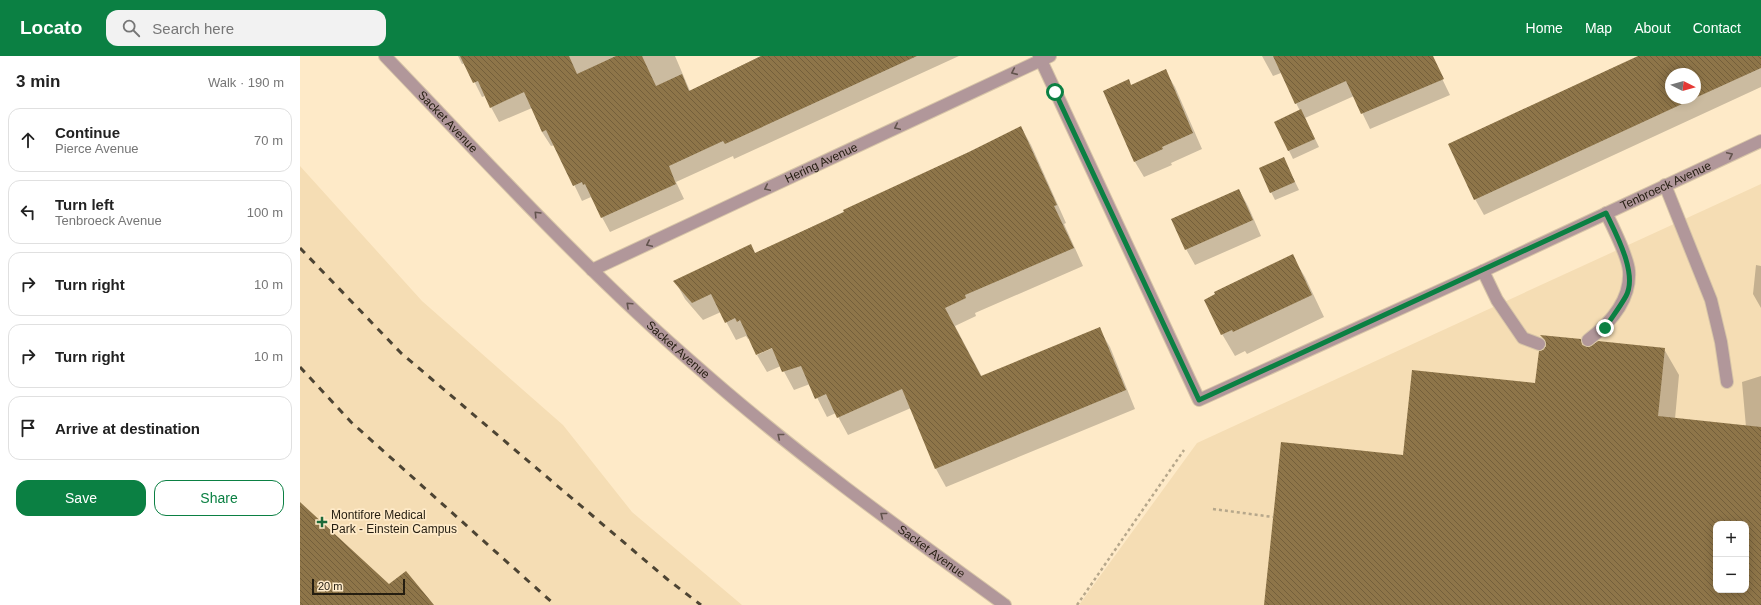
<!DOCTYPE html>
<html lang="en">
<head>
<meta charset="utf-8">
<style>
	:root { --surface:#fff; --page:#f2f2f2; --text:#222; --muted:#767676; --line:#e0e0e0; --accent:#0b8043 }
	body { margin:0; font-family:Helvetica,sans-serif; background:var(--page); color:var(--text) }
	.controls { position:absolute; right:12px; bottom:12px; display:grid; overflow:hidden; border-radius:8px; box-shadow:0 2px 10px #0003 }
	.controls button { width:36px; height:36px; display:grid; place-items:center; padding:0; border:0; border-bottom:1px solid var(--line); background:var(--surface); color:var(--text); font:20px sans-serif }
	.compass { position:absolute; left:1365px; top:12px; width:36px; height:36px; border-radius:50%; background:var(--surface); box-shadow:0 2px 10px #0003; rotate:96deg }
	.scale { position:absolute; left:12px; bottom:10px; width:93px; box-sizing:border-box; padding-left:4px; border:2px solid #241d10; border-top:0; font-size:11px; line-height:14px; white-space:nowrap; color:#241d10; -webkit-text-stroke:3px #feeac8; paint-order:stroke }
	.stop { position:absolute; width:12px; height:12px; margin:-9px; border:3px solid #0b8043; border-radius:50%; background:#fff }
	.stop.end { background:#0b8043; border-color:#fff; box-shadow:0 1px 4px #0008 }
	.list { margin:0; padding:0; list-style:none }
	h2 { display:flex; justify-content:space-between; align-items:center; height:52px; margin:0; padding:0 16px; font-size:17px }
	h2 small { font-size:13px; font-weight:400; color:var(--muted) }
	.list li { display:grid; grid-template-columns:26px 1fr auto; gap:12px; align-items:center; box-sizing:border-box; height:64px; margin:0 8px 8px; padding:0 8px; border:1px solid var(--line); border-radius:12px }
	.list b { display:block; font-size:15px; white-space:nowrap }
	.list p { margin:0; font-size:13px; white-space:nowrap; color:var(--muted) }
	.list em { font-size:13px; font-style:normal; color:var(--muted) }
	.actions { display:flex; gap:8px; padding:12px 16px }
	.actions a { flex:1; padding:9px 0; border:1px solid var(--accent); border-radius:12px; text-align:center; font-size:14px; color:var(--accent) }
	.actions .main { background:var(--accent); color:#fff }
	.icon { flex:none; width:22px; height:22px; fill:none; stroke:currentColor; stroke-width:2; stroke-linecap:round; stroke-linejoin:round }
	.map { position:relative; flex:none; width:1461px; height:549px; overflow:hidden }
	header { display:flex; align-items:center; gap:24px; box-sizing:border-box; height:56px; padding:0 20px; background:var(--accent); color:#fff }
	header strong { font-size:19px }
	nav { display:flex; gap:22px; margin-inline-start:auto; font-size:14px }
	.search { width:280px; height:36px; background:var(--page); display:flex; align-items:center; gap:10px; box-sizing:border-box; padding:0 14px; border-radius:12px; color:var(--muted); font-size:15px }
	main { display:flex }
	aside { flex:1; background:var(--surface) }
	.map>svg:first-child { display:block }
	.built { fill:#f5ddb4; fill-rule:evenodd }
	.shadow { fill:#0003; fill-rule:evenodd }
	.building { fill:url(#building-back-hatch); fill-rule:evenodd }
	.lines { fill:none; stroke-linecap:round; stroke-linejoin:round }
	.lane-casing { stroke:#d7c5a7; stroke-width:14 }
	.street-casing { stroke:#d7c5a7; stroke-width:14 }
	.path { stroke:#b6a78b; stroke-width:2.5; stroke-dasharray:3 3; stroke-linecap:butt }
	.lane { stroke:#b1979a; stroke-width:12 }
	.street { stroke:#b1979a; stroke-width:12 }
	.rail { stroke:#4d4433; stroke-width:3; stroke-dasharray:7 7; stroke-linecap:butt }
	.oneway { stroke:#63544e }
	.route { stroke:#0b8043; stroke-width:5 }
	.poi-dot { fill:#1b6938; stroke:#feeac8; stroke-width:1.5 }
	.labels { text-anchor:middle; stroke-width:3.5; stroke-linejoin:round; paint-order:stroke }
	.street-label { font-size:12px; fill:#241d10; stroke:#feeac8 }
	.poi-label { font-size:12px; fill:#241d10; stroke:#feeac8; text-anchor:start }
</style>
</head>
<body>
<header>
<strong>Locato</strong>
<div class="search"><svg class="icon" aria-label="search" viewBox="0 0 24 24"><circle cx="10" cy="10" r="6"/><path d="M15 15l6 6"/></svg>Search here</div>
<nav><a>Home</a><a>Map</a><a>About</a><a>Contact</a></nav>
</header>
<main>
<aside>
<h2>3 min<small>Walk · 190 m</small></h2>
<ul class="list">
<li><svg class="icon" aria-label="ahead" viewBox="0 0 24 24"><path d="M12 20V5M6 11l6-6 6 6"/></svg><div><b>Continue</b><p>Pierce Avenue</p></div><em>70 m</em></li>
<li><svg class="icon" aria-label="left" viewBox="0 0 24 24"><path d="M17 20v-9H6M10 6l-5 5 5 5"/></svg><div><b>Turn left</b><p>Tenbroeck Avenue</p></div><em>100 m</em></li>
<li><svg class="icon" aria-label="right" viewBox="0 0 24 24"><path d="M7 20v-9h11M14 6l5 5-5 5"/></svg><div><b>Turn right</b></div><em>10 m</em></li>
<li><svg class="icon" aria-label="right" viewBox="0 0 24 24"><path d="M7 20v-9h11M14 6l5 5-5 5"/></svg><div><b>Turn right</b></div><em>10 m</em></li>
<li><svg class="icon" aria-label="arrive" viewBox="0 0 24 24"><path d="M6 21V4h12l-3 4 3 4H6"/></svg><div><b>Arrive at destination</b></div></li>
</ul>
<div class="actions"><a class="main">Save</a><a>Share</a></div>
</aside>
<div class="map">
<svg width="1461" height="549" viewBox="0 0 1461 549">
	<defs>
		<pattern id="building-back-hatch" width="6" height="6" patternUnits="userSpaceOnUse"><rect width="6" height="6" fill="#8e7549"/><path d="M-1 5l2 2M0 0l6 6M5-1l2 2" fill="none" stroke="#745f3b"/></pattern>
	</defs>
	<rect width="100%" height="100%" fill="#feeac8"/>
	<!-- built -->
	<path class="built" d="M 0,110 L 122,245 L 263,369 L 332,456 L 442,549 L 0,549 Z
		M 1461,128 L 1461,549 L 779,549 L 897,387 ZM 1416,468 L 1446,468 L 1446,534 L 1416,534 Z"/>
	<!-- shadow -->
	<path class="shadow" d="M 158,0 L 375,0 L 390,35 L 461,0 L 659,0 L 434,103 L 433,100 L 376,126 L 384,143 L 310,176 L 291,141 L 282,145 L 255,89 L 251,90 L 242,76 L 232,52 L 199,66 L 185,40 L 182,41 L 165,7 L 162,8 Z
		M 962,0 L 1131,0 L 1150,39 L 1070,73 L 1054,40 L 1005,62 L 1019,91 L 993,103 L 975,66 L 1000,55 L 981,17 L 973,20 Z
		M 1340,0 L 1461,0 L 1461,31 L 1184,159 L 1175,143 ZM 1371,18 L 1395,18 L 1395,42 L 1371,42 Z
		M 865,15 L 875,31 L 902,93 L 871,107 L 872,109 L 844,121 L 835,106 L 804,35 L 831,30 Z
		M 721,71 L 731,89 L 766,167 L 764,168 L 783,210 L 675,257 L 676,260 L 655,270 L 682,321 L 799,273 L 810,291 L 835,353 L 646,431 L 636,413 L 611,352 L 548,379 L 536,357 L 527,361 L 510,328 L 494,334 L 481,310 L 467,316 L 457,299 L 477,290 L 450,282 L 448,283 L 446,280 L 436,284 L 421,256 L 403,264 L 385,243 L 375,225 L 455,198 Z
		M 984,103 L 999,134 L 975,144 L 971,136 Z
		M 939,134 L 948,150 L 961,180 L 895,209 L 886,193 Z
		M 992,200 L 1005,221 L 1024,261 L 947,298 L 945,295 L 935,300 L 922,278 L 917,239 Z
		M 1456,209 L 1461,210 L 1461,252 L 1453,238 Z
		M 1242,280 L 1280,284 L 1284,291 L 1289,293 L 1364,293 L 1379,319 L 1375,363 L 1446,371 L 1442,326 L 1461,320 L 1461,549 L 965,549 L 1104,400 L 1236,328 L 1247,289 ZM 1416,468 L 1446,468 L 1446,534 L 1416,534 Z"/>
	<!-- building -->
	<path class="building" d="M 160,0 L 269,0 L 277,18 L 316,0 L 342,0 L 356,30 L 382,18 L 389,35 L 461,0 L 617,0 L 425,88 L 423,85 L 369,110 L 376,128 L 301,162 L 285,128 L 283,129 L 282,126 L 273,130 L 246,74 L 242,76 L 224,36 L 190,52 L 178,25 L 173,27 Z
		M 973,0 L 1133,0 L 1144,23 L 1061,58 L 1046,25 L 995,48 Z
		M 1338,0 L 1461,0 L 1461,12 L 1395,42 L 1395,18 L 1371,18 L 1371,42 L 1395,42 L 1174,144 L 1148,88 Z
		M 866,13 L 893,77 L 862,91 L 863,93 L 834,106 L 803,35 L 829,23 L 831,29 Z
		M 1001,53 L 1015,83 L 988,95 L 974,66 Z
		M 721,70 L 757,149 L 754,150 L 774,192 L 665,239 L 666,242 L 645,252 L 681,320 L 800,271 L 826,334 L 635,413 L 602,333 L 537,362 L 526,338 L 515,343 L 501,310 L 482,316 L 472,292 L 456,299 L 440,264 L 437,266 L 435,262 L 425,267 L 411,238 L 392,247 L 373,225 L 451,188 L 455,197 L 544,156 L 543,154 L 669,96 Z
		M 984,101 L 995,126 L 970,137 L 959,112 Z
		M 939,133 L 953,164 L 885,194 L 871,163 Z
		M 993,198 L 1012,239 L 933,276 L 932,274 L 921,279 L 904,244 L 915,238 L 914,236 Z
		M 1240,279 L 1281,283 L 1282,289 L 1289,291 L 1298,285 L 1365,292 L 1358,360 L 1461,371 L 1461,549 L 964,549 L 981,386 L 1103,399 L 1112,314 L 1235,327 L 1239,295 L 1243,294 L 1246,290 L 1245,284 ZM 1416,468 L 1446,468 L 1446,534 L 1416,534 Z
		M 0,446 L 89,528 L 106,515 L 134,549 L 0,549 Z"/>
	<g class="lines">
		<defs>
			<path id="lane" d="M 1365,129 L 1411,244 L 1421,286 L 1427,326
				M 1183,215 L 1197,244 L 1223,282 L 1239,288
				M 1288,284 C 1309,268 1331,244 1329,215 C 1328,201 1313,171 1306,157"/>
			<g id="street">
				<path id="s1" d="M 85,0 C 186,105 285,214 395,309 C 492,395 600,473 705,549"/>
				<path id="s2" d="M 739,0 L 899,344 L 1183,215 L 1461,85"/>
				<path id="s3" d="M 292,214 L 750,0"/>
			</g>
		</defs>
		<!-- lane casing -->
		<use href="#lane" class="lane-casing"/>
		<!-- street casing -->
		<use href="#street" class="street-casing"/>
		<!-- path -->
		<path class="path" d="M 913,453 L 973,461
			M 777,549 L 884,394"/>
		<!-- lane -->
		<use href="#lane" class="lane"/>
		<!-- street -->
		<use href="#street" class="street"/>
		<!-- rail -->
		<path class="rail" d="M 0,192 L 101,297 L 367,523 L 401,549
			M 0,311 L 51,366 L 255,549"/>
	</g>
	<!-- one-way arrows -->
	<defs><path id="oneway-chevron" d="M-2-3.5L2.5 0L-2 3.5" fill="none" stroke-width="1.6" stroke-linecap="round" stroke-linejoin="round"/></defs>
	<g class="oneway">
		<use href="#oneway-chevron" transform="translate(714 16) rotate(156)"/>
		<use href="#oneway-chevron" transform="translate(597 71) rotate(155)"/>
		<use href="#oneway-chevron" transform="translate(1430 99) rotate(-25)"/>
		<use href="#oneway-chevron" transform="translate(467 132) rotate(155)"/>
		<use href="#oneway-chevron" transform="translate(237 158) rotate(-134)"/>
		<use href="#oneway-chevron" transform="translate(349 188) rotate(155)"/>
		<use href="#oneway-chevron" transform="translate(329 249) rotate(-137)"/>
		<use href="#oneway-chevron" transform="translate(480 380) rotate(-141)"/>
		<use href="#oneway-chevron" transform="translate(583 459) rotate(-142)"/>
	</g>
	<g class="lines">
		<!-- route -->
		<path class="route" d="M 755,36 L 899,344 L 1306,157 C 1316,178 1338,218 1326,240 C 1320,251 1312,261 1305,272"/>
	</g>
	<!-- markers -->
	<path class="poi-dot" d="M20 460h4v4h4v4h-4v4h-4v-4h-4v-4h4z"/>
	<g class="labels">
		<!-- street labels -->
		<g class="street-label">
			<text dy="4" stroke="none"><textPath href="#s1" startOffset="91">Sacket Avenue</textPath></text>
			<text dy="4" stroke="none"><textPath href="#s3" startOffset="253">Hering Avenue</textPath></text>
			<text dy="4" stroke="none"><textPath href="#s2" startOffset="893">Tenbroeck Avenue</textPath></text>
			<text dy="4" stroke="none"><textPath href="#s1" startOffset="415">Sacket Avenue</textPath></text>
			<text dy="4" stroke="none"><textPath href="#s1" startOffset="739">Sacket Avenue</textPath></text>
		</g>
		<!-- poi labels -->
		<g class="poi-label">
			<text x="31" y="463">Montifore Medical<tspan x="31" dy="14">Park - Einstein Campus</tspan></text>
		</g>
	</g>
</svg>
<div class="controls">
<button>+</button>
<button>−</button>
</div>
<svg class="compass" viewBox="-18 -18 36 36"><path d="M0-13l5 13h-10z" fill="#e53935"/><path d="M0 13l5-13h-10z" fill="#767676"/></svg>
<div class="scale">20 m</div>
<div class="stop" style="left:755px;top:36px"></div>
<div class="stop end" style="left:1305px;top:272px"></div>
</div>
</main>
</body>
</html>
